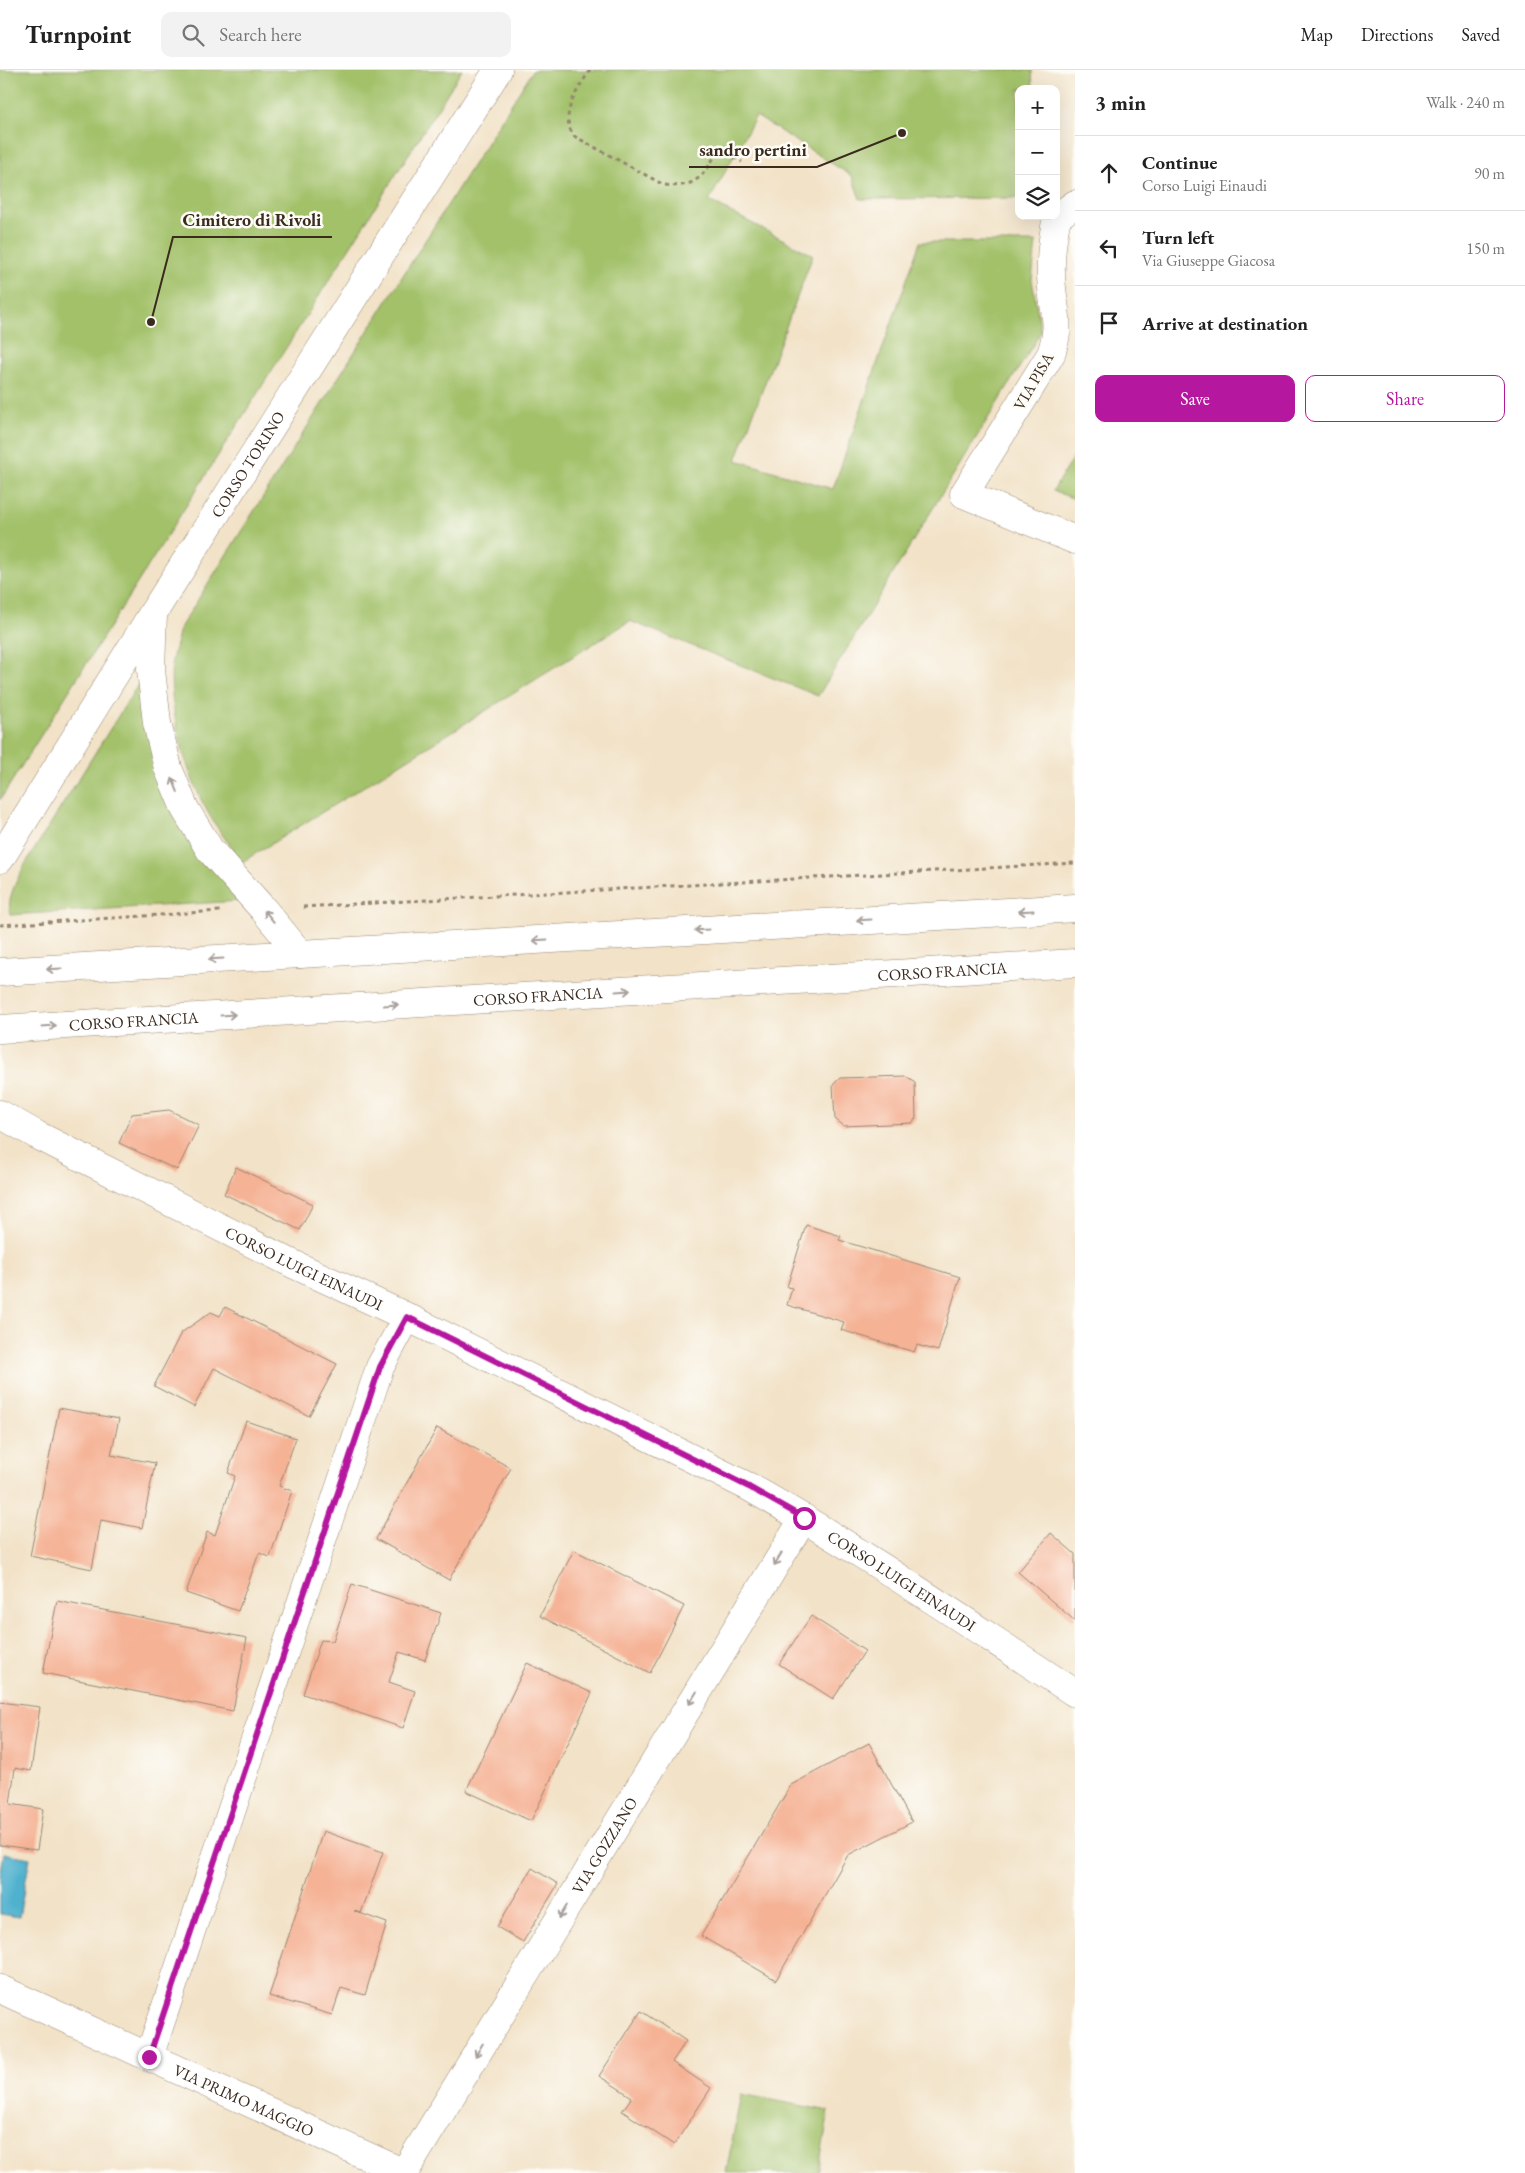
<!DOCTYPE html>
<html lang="en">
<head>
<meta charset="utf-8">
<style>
	:root { --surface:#fff; --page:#f2f2f2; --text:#222; --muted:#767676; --line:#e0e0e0; --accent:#b5179e }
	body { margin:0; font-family:"EB Garamond",serif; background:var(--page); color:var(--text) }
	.controls { position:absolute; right:15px; top:15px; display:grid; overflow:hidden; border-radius:10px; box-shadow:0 5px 20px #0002 }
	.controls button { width:45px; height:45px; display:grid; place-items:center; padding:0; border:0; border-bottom:1px solid var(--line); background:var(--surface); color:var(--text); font:25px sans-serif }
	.stop { position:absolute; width:15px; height:15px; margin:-11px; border:4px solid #b5179e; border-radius:50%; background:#fff }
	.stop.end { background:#b5179e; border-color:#fff; box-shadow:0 1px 5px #0008 }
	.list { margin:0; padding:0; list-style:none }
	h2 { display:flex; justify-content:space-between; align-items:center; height:65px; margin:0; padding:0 20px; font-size:21px }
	h2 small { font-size:16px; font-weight:400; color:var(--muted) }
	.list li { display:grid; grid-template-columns:32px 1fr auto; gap:15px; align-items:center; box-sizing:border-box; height:75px; padding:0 20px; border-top:1px solid var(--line) }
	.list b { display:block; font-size:19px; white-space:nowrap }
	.list p { margin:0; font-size:16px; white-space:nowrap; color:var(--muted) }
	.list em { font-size:16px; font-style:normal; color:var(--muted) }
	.actions { display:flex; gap:10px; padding:15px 20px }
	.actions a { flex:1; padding:11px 0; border:1px solid var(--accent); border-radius:10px; text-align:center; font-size:18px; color:var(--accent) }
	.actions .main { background:var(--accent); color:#fff }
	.icon { flex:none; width:28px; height:28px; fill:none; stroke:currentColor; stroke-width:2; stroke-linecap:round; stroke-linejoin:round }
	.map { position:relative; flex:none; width:1075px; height:2103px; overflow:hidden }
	header { display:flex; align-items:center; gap:30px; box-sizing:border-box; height:70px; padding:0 25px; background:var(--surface); border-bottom:1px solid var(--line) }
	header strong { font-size:24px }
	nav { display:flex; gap:28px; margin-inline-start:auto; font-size:18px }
	.search { width:350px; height:45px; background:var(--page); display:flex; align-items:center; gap:12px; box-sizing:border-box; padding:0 18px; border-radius:10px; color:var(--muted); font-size:19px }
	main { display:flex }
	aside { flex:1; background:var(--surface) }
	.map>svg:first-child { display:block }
	.green { fill:#a2c169; stroke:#6e7644 }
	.water { fill:#4fb1ce; stroke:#456e76 }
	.building { fill:#f5b295 }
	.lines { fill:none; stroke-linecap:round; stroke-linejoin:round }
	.minor-casing { stroke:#968672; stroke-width:29 }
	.secondary-casing { stroke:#968672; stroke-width:29 }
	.primary-casing { stroke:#968672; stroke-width:29 }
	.path { stroke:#968672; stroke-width:3; stroke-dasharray:4 4; stroke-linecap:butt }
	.minor { stroke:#fff; stroke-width:28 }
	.secondary { stroke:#fff; stroke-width:28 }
	.primary { stroke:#fff; stroke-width:28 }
	.oneway { stroke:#a79f9a }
	.route { stroke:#b5179e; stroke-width:6 }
	.labels { text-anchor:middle; stroke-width:5; stroke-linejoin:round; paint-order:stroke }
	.street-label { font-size:16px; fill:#3b2a1e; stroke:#fdfcf7 }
	.leader { fill:none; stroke:#3b2a1e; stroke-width:2 }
	.callout-dot { fill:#3b2a1e; stroke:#fdfcf7; stroke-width:2 }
	.callout-label { font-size:18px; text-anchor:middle; font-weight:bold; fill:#3b2a1e; stroke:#fdfcf7; stroke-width:5; stroke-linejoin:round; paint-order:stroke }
</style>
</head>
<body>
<header>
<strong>Turnpoint</strong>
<div class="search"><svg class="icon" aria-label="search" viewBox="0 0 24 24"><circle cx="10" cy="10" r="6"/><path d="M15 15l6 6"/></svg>Search here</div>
<nav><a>Map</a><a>Directions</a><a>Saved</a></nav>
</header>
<main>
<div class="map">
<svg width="1075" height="2103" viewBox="0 0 1075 2103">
	<rect width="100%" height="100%" fill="#fdfcf7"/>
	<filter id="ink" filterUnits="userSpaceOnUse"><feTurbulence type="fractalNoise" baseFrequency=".02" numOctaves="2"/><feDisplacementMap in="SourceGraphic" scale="10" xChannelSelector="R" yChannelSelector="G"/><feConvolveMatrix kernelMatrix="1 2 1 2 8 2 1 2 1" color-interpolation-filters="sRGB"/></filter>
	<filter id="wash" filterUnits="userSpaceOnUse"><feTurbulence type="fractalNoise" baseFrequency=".0096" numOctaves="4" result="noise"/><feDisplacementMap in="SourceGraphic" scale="20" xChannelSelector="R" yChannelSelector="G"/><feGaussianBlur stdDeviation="1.12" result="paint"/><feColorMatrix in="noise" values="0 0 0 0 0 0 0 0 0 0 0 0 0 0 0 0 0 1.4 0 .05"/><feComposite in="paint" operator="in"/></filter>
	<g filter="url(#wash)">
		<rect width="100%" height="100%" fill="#f2e2c7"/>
		<!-- green -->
		<path class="green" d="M 0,0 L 462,0 L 0,730 Z
			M 533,0 L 1032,0 L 1033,19 L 1019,19 L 1019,128 L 860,129 L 852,106 L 756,46 L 709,131 L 813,185 L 736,390 L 833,419 L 920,172 L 1036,172 L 1032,210 L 1041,262 L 818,626 L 630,551 L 242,792 C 232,778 222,765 213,751 C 187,710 167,640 172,591 C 174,580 178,569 180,558 Z
			M 1075,384 L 1075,429 L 1053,421 Z
			M 144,605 L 146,639 L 240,831 L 10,845 C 7,826 16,813 24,796 Z
			M 741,2024 L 829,2041 L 818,2103 L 726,2103 Z"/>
		<!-- water -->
		<path class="water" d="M 4,1783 L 30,1788 L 19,1847 L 0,1844 L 0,1806 Z"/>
		<g id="blocks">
			<!-- building -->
			<path class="building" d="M 906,1006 L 915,1012 L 916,1048 L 912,1053 L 844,1056 L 835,1049 L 833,1015 L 840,1008 Z
				M 169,1040 L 199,1055 L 177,1100 L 119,1073 L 132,1044 Z
				M 236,1097 L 313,1134 L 300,1160 L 224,1124 Z
				M 806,1155 L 841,1166 L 839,1170 L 960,1207 L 938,1281 L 917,1275 L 914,1282 L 841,1260 L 844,1252 L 787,1235 L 792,1218 L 787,1217 Z
				M 225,1237 L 337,1294 L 309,1346 L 214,1298 L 194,1337 L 154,1316 L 181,1263 L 211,1242 L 220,1246 Z
				M 59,1338 L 119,1349 L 111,1385 L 155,1393 L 142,1458 L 101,1450 L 92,1499 L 30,1486 Z
				M 246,1351 L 296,1368 L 279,1416 L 292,1421 L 270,1487 L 259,1483 L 238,1541 L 186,1523 L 207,1462 L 215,1465 L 235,1406 L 228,1403 Z
				M 437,1358 L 511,1398 L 449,1510 L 376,1469 Z
				M 1051,1463 L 1075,1484 L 1075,1551 L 1018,1502 Z
				M 574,1480 L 684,1536 L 650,1603 L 540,1546 Z
				M 352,1514 L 441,1543 L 425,1590 L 399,1582 L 389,1612 L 415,1621 L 403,1658 L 303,1624 L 321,1570 L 333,1571 Z
				M 57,1531 L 247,1568 L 233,1641 L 43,1603 Z
				M 811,1546 L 865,1581 L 833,1629 L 779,1594 Z
				M 527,1593 L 592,1623 L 531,1751 L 466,1721 Z
				M 0,1632 L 40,1637 L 31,1701 L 15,1698 L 10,1734 L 43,1739 L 37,1780 L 0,1775 Z
				M 869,1673 L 912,1752 L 848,1785 L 776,1910 L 701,1866 L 791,1715 Z
				M 323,1761 L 383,1782 L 361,1843 L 354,1841 L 387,1853 L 365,1925 L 341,1918 L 332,1945 L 269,1926 Z
				M 532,1798 L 558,1814 L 523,1872 L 497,1857 Z
				M 641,1941 L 686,1971 L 672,1992 L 711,2018 L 674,2075 L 622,2041 L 632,2027 L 599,2006 Z"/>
		</g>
	</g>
	<g filter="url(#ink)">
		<use href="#blocks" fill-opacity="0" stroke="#968672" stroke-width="1"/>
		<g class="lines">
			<defs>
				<g id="minor">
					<path d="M 1075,134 L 1057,147 C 1052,170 1049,194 1052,218 C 1055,247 1061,254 1051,284 L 964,424 L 1075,470"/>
					<path id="s1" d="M 0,1919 L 404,2103"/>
					<path d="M 149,1987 L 380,1297 L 407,1247"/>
					<path id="s2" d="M 404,2103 L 804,1448"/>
				</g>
				<g id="secondary">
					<path d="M 0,902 L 300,884"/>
					<path id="s3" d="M 0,1044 L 37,1065 L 293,1194 L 407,1247 L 749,1417 C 861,1480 967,1553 1075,1623"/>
				</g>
				<g id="primary">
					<path d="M 153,543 L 151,600 L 157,653 L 168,698 L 185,739 L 210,780 L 263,839 L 300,884 L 1075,838"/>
					<path id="s4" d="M 0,789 L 153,543 L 498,0"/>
					<path id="s5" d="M 0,959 L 1075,893"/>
				</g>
			</defs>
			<!-- minor casing -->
			<use href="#minor" class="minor-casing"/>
			<!-- secondary casing -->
			<use href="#secondary" class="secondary-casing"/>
			<!-- primary casing -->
			<use href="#primary" class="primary-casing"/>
			<!-- path -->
			<path class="path" d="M 590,0 C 578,20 558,44 574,66 L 664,115 C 697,119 704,105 719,79 L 742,92
				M 303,837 L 1075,793
				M 0,855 L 221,841"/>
			<!-- minor -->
			<use href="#minor" class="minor"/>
			<!-- secondary -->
			<use href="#secondary" class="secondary"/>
			<!-- primary -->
			<use href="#primary" class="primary"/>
		</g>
		<!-- one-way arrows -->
		<defs><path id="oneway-shaft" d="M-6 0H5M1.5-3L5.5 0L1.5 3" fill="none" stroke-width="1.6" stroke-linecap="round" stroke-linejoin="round" transform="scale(1.25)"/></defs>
		<g class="oneway">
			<use href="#oneway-shaft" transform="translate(175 715) rotate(-112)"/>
			<use href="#oneway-shaft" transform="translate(1026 841) rotate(177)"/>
			<use href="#oneway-shaft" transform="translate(269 846) rotate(-129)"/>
			<use href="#oneway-shaft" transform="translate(864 850) rotate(177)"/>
			<use href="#oneway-shaft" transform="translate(702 860) rotate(177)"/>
			<use href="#oneway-shaft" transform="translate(540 870) rotate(177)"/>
			<use href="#oneway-shaft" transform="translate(216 889) rotate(177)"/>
			<use href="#oneway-shaft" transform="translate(54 899) rotate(177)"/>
			<use href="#oneway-shaft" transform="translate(623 921) rotate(-4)"/>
			<use href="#oneway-shaft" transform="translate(391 935) rotate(-4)"/>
			<use href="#oneway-shaft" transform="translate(228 945) rotate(-4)"/>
			<use href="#oneway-shaft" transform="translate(49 956) rotate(-4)"/>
			<use href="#oneway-shaft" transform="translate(778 1489) rotate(121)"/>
			<use href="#oneway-shaft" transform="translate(693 1628) rotate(121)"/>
			<use href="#oneway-shaft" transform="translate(563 1842) rotate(121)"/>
			<use href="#oneway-shaft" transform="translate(479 1980) rotate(121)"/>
		</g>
	</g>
	<g class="lines" filter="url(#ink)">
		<!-- route -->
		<path class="route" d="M 149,1987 L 380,1297 L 407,1247 L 749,1417 L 804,1448"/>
	</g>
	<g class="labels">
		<!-- street labels -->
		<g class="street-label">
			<text transform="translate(1033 311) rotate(-60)" y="6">VIA PISA</text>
			<text dy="6" stroke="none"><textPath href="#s4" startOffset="466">CORSO TORINO</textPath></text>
			<text dy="6" stroke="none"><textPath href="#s5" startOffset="944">CORSO FRANCIA</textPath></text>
			<text dy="6" stroke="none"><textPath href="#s5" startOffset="539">CORSO FRANCIA</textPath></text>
			<text dy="6" stroke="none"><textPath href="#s5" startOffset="134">CORSO FRANCIA</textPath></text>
			<text dy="6" stroke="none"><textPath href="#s3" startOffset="341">CORSO LUIGI EINAUDI</textPath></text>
			<text dy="6" stroke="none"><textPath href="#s3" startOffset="1016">CORSO LUIGI EINAUDI</textPath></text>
			<text dy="6" stroke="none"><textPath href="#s2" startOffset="384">VIA GOZZANO</textPath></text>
			<text dy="6" stroke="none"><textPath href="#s1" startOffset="268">VIA PRIMO MAGGIO</textPath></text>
		</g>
	</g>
	<!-- callouts -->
	<path class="leader" d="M902 63L817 97H689M151 252L173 167H332"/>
	<g class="callout-dot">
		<circle cx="902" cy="63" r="5"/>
		<circle cx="151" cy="252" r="5"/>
	</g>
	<g class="callout-label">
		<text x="753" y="86">sandro pertini</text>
		<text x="252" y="156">Cimitero di Rivoli</text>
	</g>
</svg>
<div class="controls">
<button>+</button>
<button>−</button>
<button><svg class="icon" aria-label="layers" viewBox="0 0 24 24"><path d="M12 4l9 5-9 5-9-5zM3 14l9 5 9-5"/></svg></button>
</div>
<div class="stop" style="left:804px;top:1448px"></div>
<div class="stop end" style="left:149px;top:1987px"></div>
</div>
<aside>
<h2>3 min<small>Walk · 240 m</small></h2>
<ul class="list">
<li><svg class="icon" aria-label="ahead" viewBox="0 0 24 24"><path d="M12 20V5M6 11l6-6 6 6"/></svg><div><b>Continue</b><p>Corso Luigi Einaudi</p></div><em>90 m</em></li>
<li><svg class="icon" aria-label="left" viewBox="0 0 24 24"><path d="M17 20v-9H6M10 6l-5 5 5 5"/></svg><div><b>Turn left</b><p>Via Giuseppe Giacosa</p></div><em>150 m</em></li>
<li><svg class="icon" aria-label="arrive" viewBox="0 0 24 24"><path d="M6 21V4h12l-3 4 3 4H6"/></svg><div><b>Arrive at destination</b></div></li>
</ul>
<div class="actions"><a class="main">Save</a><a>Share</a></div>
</aside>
</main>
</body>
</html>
